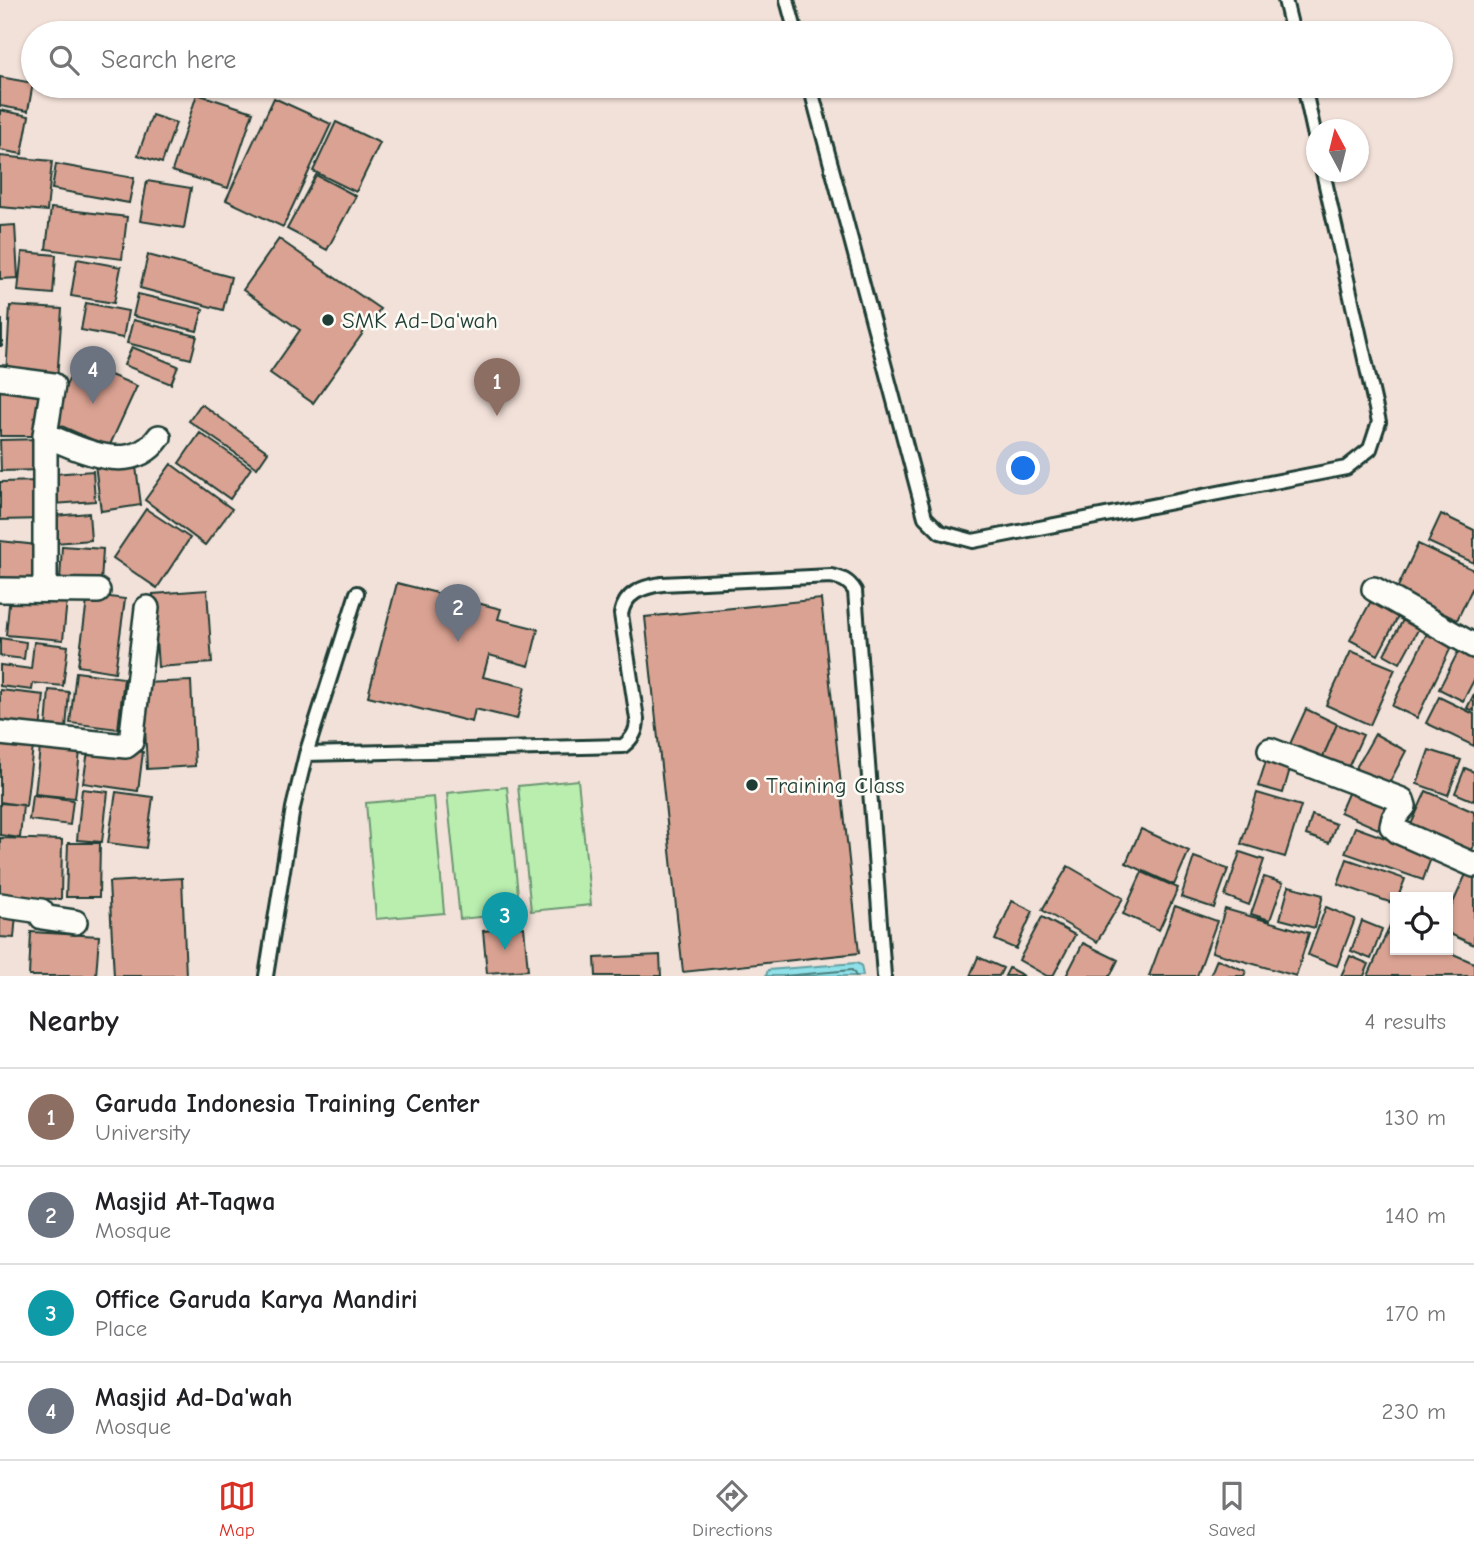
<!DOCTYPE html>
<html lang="en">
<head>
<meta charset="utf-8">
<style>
	:root { --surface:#fff; --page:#f2f2f2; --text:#202124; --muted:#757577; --line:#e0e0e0; --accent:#d93025 }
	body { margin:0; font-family:"Comic Neue",sans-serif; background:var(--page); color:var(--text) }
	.controls { position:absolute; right:21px; bottom:21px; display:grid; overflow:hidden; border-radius:0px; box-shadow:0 2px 5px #0004 }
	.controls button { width:63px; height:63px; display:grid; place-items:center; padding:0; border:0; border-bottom:2px solid var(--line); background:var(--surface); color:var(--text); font:35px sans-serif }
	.compass { position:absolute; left:1306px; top:119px; width:63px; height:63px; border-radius:50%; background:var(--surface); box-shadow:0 2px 5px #0004; rotate:353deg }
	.you { position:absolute; left:1024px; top:469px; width:24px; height:24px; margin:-18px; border:5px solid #fff; border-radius:50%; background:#1a73e8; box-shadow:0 0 0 10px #1a73e833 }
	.badge { display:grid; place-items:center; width:46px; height:46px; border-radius:50%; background:var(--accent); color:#fff; font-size:23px; font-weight:700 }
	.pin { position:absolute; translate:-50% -58px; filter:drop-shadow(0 2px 4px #0008) }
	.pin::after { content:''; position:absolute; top:37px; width:24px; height:21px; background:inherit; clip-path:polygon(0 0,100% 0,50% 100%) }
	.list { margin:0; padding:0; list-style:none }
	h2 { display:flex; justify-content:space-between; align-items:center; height:91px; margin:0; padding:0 28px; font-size:30px }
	h2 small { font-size:23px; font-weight:400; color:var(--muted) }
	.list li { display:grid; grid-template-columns:46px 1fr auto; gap:21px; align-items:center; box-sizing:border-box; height:98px; padding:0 28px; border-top:2px solid var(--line) }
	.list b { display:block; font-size:26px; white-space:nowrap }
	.list p { margin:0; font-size:23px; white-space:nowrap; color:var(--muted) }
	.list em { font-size:23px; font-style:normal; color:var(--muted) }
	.icon { flex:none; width:38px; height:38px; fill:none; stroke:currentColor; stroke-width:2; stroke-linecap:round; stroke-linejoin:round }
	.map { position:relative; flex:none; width:1474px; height:976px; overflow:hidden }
	.search { position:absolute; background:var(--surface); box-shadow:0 2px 5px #0004; left:21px; right:21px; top:21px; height:77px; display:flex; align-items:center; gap:18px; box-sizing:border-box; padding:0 24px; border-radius:38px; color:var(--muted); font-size:26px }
	.sheet { height:483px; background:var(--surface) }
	nav { display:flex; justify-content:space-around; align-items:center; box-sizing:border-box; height:98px; border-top:2px solid var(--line); background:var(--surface); font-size:19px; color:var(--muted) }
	nav a { display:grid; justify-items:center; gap:4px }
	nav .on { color:var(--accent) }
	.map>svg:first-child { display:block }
	.green { fill:#b9eeaf; stroke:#6c9672; stroke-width:2 }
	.water { fill:#8fe0e9; stroke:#629fa1; stroke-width:2 }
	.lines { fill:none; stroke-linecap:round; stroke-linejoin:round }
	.shore { stroke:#4c7e7c; stroke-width:2 }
	.building { fill:#daa292; stroke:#1f3d34; stroke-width:2 }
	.service-casing { stroke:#1f3d34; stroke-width:18 }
	.minor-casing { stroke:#1f3d34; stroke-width:28 }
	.service { stroke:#fdfcf7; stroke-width:12 }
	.minor { stroke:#fdfcf7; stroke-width:23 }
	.poi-dot { fill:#1f3d34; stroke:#fdfcf7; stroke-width:2.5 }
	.labels { text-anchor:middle; stroke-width:5; stroke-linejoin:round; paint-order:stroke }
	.poi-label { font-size:23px; fill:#1f3d34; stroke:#fdfcf7; text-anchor:start }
</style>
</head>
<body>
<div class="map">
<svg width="1474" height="976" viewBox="0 0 1474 976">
	<rect width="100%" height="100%" fill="#f2e1d9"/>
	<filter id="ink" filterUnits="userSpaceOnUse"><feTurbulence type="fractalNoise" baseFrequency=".0143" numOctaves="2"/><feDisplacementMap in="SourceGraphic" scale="14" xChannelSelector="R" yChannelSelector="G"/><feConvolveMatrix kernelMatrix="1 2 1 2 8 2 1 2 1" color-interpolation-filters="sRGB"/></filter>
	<g filter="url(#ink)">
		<!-- green -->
		<path class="green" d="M 578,780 L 591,905 L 531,911 L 518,786 Z
			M 507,787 L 520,913 L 460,919 L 447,793 Z
			M 434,797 L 444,913 L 376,919 L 366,803 Z"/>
		<!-- water -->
		<path class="water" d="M 856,963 L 861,965 L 863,976 L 766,976 L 768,970 Z"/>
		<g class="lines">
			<!-- shore -->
			<path class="shore" d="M 784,976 L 852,970 L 856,976"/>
		</g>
		<!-- building -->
		<path class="building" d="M 0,77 L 33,83 L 28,111 L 0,106 Z
			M 197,94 L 253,112 L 228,188 L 172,171 Z
			M 274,98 L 331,124 L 283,227 L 226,200 Z
			M 0,110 L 29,116 L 22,154 L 0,150 Z
			M 152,115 L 176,123 L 162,163 L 138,155 Z
			M 336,122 L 380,143 L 356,192 L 313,171 Z
			M 0,156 L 52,161 L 47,211 L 0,207 Z
			M 56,164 L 134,178 L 129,203 L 52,189 Z
			M 316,175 L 356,196 L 327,250 L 287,229 Z
			M 147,181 L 191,188 L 184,228 L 140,221 Z
			M 51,208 L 127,217 L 122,259 L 46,249 Z
			M 15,225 L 18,278 L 0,279 L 0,226 Z
			M 279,239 L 380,309 L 313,403 L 270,373 L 300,330 L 243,290 Z
			M 22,252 L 56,255 L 53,294 L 18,291 Z
			M 148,255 L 231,277 L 223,310 L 140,288 Z
			M 77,259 L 121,267 L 114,303 L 71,296 Z
			M 138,294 L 203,309 L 197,331 L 133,316 Z
			M 86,303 L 128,311 L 123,338 L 81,330 Z
			M 10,306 L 62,309 L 57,380 L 6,376 Z
			M 0,320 L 2,320 L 2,346 L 0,346 Z
			M 133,320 L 197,336 L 191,359 L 127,343 Z
			M 132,347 L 178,366 L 171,384 L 124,365 Z
			M 77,361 L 137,386 L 109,447 L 50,421 Z
			M 0,390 L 41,390 L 40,436 L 0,436 Z
			M 201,404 L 268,452 L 257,468 L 189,421 Z
			M 200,433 L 251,468 L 230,499 L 179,463 Z
			M 42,439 L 42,470 L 1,471 L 0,440 Z
			M 135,459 L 141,505 L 101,511 L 95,464 Z
			M 171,464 L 232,509 L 205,545 L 145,500 Z
			M 93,471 L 95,501 L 54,504 L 52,474 Z
			M 42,481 L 43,519 L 0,520 L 0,482 Z
			M 146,509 L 190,538 L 157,588 L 113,558 Z
			M 89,513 L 91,540 L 56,543 L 54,516 Z
			M 1441,514 L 1474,530 L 1474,563 L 1428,542 Z
			M 0,541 L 37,545 L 32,588 L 0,585 Z
			M 1418,544 L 1474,570 L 1474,585 L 1457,620 L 1396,591 Z
			M 62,546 L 103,549 L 101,583 L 60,580 Z
			M 397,583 L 501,609 L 498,619 L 538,629 L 529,666 L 489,655 L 483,677 L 525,687 L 517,719 L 475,709 L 472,722 L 368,696 Z
			M 207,590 L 212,663 L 158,667 L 153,594 Z
			M 88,594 L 125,599 L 115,672 L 78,666 Z
			M 10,595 L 67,600 L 63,640 L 6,635 Z
			M 821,599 L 859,953 L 683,972 L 645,617 Z
			M 1371,601 L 1399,615 L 1378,655 L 1350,640 Z
			M 1403,620 L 1419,628 L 1400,663 L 1384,654 Z
			M 1430,627 L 1455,639 L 1417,718 L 1392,706 Z
			M 0,638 L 26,642 L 24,659 L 0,656 Z
			M 34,642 L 68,646 L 63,686 L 33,683 L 32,690 L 0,686 L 0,665 L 31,669 Z
			M 1459,650 L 1474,657 L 1474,680 L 1463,701 L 1439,689 Z
			M 1351,651 L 1395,669 L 1370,725 L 1326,705 Z
			M 76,672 L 124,678 L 118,729 L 70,723 Z
			M 191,681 L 195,766 L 147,769 L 143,683 Z
			M 0,690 L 44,695 L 40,730 L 0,726 Z
			M 49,690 L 69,692 L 66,729 L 46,727 Z
			M 1474,694 L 1474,711 L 1467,708 Z
			M 1439,697 L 1474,714 L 1474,746 L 1426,723 Z
			M 1306,709 L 1337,724 L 1322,759 L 1290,744 Z
			M 1337,724 L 1363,735 L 1347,770 L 1322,759 Z
			M 0,733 L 34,738 L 26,806 L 0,802 Z
			M 1375,734 L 1406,751 L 1385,791 L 1353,773 Z
			M 41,738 L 81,742 L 75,798 L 35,794 Z
			M 89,745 L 143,752 L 138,791 L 83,783 Z
			M 1429,750 L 1461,760 L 1448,795 L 1417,784 Z
			M 1268,755 L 1292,762 L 1283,793 L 1258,786 Z
			M 1465,768 L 1474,772 L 1474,801 L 1455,793 Z
			M 1352,784 L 1391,801 L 1378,829 L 1340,812 Z
			M 82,789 L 108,792 L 102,842 L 77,840 Z
			M 1426,791 L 1474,812 L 1474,845 L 1470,855 L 1409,829 Z
			M 116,792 L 153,797 L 146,848 L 108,843 Z
			M 1257,793 L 1301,806 L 1285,857 L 1241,844 Z
			M 32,795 L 73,800 L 70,825 L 29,820 Z
			M 0,803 L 23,805 L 20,838 L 0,835 Z
			M 1312,815 L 1336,824 L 1329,843 L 1306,835 Z
			M 1355,827 L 1432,855 L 1423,880 L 1345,853 Z
			M 1141,829 L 1189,851 L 1174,885 L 1126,863 Z
			M 0,838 L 62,840 L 61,899 L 0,898 Z
			M 68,843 L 100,843 L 99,897 L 66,897 Z
			M 1240,852 L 1264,860 L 1249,905 L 1225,896 Z
			M 1194,857 L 1228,869 L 1214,908 L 1181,897 Z
			M 1347,859 L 1405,879 L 1398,897 L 1395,897 L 1395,904 L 1338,884 Z
			M 1068,866 L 1123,898 L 1097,942 L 1042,910 Z
			M 1142,872 L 1178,888 L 1159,930 L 1123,914 Z
			M 1466,874 L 1474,877 L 1474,945 L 1448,933 L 1448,914 Z
			M 1264,877 L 1283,883 L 1270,920 L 1251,914 Z
			M 182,878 L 186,976 L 114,976 L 109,882 Z
			M 1289,886 L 1323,895 L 1315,928 L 1280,919 Z
			M 1012,901 L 1033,911 L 1016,949 L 995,940 Z
			M 1175,906 L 1217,921 L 1197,976 L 1149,976 Z
			M 1326,907 L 1355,919 L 1337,966 L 1308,955 Z
			M 1225,909 L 1309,933 L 1296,976 L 1212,952 Z
			M 0,913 L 16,914 L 14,938 L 0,937 Z
			M 1395,914 L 1395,950 L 1444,950 L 1474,963 L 1474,976 L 1368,976 Z
			M 1042,917 L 1075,935 L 1053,976 L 1047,976 L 1019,960 Z
			M 1362,921 L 1382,929 L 1371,959 L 1351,951 Z
			M 524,927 L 528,970 L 487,973 L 483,931 Z
			M 31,932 L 99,936 L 96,976 L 29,976 Z
			M 1083,943 L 1118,960 L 1110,976 L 1066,976 Z
			M 660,955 L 661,976 L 596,976 L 595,958 Z
			M 1350,956 L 1369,964 L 1364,976 L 1341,976 Z
			M 978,957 L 1003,968 L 999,976 L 970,976 Z
			M 1217,959 L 1246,971 L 1244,976 L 1210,976 Z
			M 1009,968 L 1024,976 L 1005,976 Z"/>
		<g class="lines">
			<defs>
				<path id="service" d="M 787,0 L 796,33
					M 1285,0 L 1293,33
					M 810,86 L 925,517 L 940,532 L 973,541 L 1346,468 L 1370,449 L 1379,422 L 1323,172
					M 1304,86 L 1316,141
					M 306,754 L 623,746 C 633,738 637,731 637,719 L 621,614 C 625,593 642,587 662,584 L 831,576 C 842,578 849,581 855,591 L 884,976
					M 266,976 L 293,808 L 306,754 L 357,593"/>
				<path id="minor" d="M 0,378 L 53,385 L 45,435 C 80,449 131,477 159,437
					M 1374,589 L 1474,646
					M 0,590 L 98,591
					M 45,590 L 45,435
					M 0,733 L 126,746 L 131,742 L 147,608
					M 1270,750 L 1402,800 L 1404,806 L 1394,818 L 1392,826 L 1399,832 L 1474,865
					M 0,905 L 41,911 L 42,917 L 75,922"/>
			</defs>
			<!-- service casing -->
			<use href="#service" class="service-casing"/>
			<!-- minor casing -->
			<use href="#minor" class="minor-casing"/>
			<!-- service -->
			<use href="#service" class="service"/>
			<!-- minor -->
			<use href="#minor" class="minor"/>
		</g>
	</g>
	<!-- markers -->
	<g class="poi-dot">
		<circle cx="328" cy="320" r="7"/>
		<circle cx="752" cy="785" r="7"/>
	</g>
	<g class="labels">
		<!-- poi labels -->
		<g class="poi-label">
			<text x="342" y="328">SMK Ad-Da'wah</text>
			<text x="766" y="793">Training Class</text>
		</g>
	</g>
</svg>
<div class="controls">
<button><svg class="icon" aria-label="locate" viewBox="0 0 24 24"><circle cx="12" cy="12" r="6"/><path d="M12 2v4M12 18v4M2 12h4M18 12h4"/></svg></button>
</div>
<svg class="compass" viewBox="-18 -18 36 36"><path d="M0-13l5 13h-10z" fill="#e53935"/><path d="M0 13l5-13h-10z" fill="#757577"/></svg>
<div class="you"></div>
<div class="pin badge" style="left:497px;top:416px;background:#8d6e63">1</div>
<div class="pin badge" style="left:458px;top:642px;background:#6b7280">2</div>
<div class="pin badge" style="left:505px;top:950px;background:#0f9aa8">3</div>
<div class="pin badge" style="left:93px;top:404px;background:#6b7280">4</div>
<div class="search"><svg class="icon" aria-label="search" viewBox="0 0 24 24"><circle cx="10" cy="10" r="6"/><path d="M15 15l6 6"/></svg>Search here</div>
</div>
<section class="sheet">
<h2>Nearby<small>4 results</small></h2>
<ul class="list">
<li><span class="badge" style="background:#8d6e63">1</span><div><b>Garuda Indonesia Training Center</b><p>University</p></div><em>130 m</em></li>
<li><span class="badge" style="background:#6b7280">2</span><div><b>Masjid At-Taqwa</b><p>Mosque</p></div><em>140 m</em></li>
<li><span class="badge" style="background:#0f9aa8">3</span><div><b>Office Garuda Karya Mandiri</b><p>Place</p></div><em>170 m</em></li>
<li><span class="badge" style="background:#6b7280">4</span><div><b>Masjid Ad-Da'wah</b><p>Mosque</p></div><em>230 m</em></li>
</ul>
</section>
<nav>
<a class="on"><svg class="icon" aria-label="map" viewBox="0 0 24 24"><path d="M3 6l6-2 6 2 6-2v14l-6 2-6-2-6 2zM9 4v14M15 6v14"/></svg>Map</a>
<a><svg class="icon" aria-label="directions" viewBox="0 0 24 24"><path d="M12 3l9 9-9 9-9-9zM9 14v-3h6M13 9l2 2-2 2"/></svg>Directions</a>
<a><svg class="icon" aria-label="saved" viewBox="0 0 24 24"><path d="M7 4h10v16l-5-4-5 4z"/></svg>Saved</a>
</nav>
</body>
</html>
